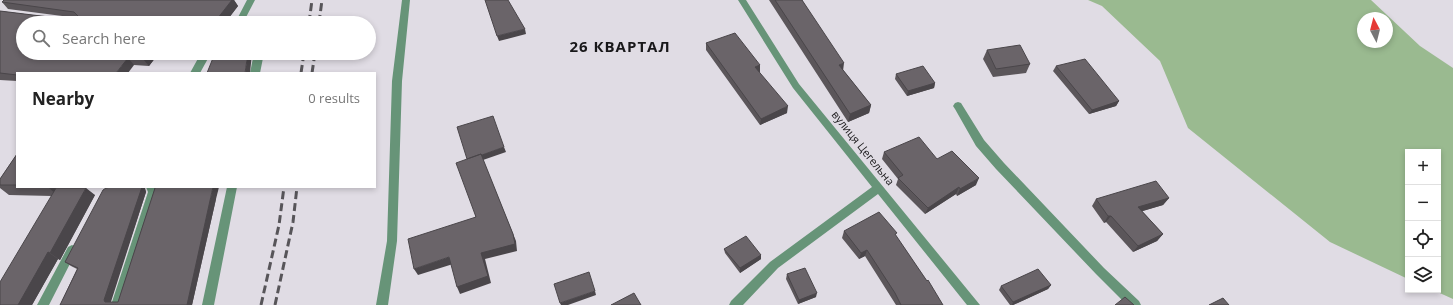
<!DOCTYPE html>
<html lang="en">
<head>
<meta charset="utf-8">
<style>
	:root { --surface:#fff; --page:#f6f6f6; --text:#222; --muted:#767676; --line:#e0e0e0 }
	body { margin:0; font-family:"Open Sans",sans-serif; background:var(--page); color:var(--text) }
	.controls { position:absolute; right:12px; bottom:12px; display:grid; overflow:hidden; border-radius:0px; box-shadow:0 2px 6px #0003 }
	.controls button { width:36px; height:36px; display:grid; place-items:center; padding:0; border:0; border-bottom:1px solid var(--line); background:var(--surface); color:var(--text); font:20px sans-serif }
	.compass { position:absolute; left:1357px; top:12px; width:36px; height:36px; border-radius:50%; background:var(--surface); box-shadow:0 2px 6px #0003; rotate:353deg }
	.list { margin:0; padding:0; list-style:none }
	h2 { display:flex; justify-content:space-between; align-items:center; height:52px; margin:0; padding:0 16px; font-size:17px }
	h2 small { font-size:13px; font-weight:400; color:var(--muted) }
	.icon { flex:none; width:22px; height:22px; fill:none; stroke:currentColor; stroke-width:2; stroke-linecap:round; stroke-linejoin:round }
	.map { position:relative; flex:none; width:1453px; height:305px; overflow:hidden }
	.search { position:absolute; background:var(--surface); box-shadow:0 2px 6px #0003; left:16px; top:16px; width:360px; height:44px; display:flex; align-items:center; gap:10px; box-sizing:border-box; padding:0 14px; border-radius:22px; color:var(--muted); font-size:15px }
	.panel { position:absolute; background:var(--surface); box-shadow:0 2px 6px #0003; left:16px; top:72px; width:360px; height:116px; border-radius:0px }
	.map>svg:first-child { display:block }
	.green { fill:#9aba90; fill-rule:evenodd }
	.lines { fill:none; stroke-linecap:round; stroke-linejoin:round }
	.minor { fill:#679478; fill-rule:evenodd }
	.rail { stroke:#575559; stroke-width:3; stroke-dasharray:8 4; stroke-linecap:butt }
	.wall { fill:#5b565a }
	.shaded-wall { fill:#4a464a }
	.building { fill:#6a6469; stroke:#4a464a }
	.labels { text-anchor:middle; stroke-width:3.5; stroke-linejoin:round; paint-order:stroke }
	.street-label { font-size:11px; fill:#19181a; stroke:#e0dce4 }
	.district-label { font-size:15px; font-weight:bold; letter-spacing:1px; fill:#19181a; stroke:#e0dce4 }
</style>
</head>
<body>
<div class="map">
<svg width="1453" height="305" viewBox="0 0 1453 305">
	<rect width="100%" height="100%" fill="#e0dce4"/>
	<!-- green -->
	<path class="green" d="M 1088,0 L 1371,0 L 1420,46 L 1453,68 L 1453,299 L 1433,290 L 1438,290 L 1438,152 L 1408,152 L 1408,279 L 1330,242 L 1188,128 L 1160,61 L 1102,6 ZM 1363,18 L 1387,18 L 1387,42 L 1363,42 Z"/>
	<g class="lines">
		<!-- minor -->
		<path class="minor" d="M 247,0 L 255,0 L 243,23 L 235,23 Z
			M 402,0 L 410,0 L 402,81 L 397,241 L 388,305 L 376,305 L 387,241 L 392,81 Z
			M 738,0 L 746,0 L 799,84 L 980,305 L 967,305 L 878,194 L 778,268 L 743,305 L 729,305 L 731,301 L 770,262 L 872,187 L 793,88 Z
			M 201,53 L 211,53 L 200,73 L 190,73 Z
			M 254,53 L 264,53 L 260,73 L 250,73 Z
			M 958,102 L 961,103 L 984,140 L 1004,163 L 1104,268 L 1139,301 L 1141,305 L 1127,305 L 1096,274 L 996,169 L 976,146 L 955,109 L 953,106 L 955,103 Z
			M 146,187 L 156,187 L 158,192 L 123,305 L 111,305 L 148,192 Z
			M 227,187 L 237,187 L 214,305 L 202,305 Z
			M 72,245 L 76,247 L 77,250 L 49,305 L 37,305 L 68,247 Z"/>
		<!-- rail -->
		<path class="rail" d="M 309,23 L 312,0
			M 319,23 L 322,0
			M 301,73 L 304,53
			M 312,73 L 315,53
			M 261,305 L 279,225 L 284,187
			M 275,305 L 293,222 L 297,187"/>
	</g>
	<!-- wall -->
	<path class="wall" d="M 4,0 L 234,0 L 238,6 L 225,23 L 23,23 L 23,53 L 159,53 L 149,66 L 134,65 L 17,73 L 17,81 L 0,80 L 0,11 L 49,17 L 70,17 L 8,9 L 2,2 Z
		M 769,0 L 802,0 L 843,70 L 871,105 L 869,113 L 848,122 Z
		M 706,43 L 760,65 L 760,72 L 759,72 L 787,113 L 760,125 L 706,50 Z
		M 987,50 L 1030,64 L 1026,73 L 993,77 L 983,59 Z
		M 1056,66 L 1119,101 L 1116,106 L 1089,114 L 1053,71 Z
		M 896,74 L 935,83 L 934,88 L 907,96 L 895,79 Z
		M 884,152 L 937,159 L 976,185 L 957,196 L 956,194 L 925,214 L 896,185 L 898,179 L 882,159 Z
		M 17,154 L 17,187 L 64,187 L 63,188 L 95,195 L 60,260 L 58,259 L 32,305 L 0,305 L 52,196 L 9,195 L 0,188 L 0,179 Z
		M 111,187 L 144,187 L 146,192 L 110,302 L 118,302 L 155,188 L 216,199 L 192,305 L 60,305 L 77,269 L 71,266 L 65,262 Z
		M 1169,198 L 1163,205 L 1142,211 L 1163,234 L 1157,241 L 1133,252 L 1106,222 L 1104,223 L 1092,206 L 1096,199 Z
		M 844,231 L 896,236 L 943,305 L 896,305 L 865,256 L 859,259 L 842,238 Z
		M 724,249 L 761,255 L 761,259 L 740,273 L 725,253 Z
		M 787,274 L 816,297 L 798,304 L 786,279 Z
		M 1051,285 L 1048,289 L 1013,305 L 1010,305 L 999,290 L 1001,286 Z"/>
	<!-- shaded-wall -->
	<path class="shaded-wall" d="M 232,0 L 234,0 L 238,6 L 225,23 L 214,23 Z
		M 174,19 L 177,23 L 172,23 Z
		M 525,29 L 526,34 L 499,41 L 497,36 Z
		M 148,53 L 159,53 L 149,66 L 143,59 Z
		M 248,53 L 252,53 L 250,73 L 245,73 Z
		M 128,58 L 134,65 L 128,73 L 116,73 Z
		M 844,63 L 843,71 L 839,65 Z
		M 760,65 L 760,72 L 755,74 L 755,67 Z
		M 935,83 L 934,88 L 907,96 L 908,91 Z
		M 1119,101 L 1116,106 L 1089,114 L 1092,110 Z
		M 871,105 L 869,113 L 848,122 L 850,114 Z
		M 788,106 L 787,113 L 760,125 L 761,119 Z
		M 504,147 L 506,152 L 483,160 L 516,241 L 517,251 L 485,259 L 491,283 L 460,294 L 457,287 L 481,253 L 467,160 Z
		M 979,178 L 976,185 L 957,196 L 960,189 Z
		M 48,187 L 64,187 L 58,196 Z
		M 141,187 L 144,187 L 145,188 L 146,192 L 110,305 L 105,302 L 104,300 Z
		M 213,187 L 219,187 L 216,199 L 192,305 L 187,305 Z
		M 959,187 L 956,194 L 925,214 L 928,208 Z
		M 86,188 L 95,195 L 60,260 L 50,253 Z
		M 1169,198 L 1163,205 L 1133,214 L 1138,207 Z
		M 1108,216 L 1111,216 L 1106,222 L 1104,223 Z
		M 1163,234 L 1157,241 L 1133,252 L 1138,246 Z
		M 867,250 L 865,256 L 859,259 L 861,253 Z
		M 48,252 L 58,259 L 32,305 L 18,305 Z
		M 761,255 L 761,259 L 740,273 L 740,268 Z
		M 449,257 L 453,264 L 418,275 L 414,269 Z
		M 1051,285 L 1048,289 L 1013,305 L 1012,305 L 1013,302 Z
		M 595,291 L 596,295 L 568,305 L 561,305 L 560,303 Z
		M 817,293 L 816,297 L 798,304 L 799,300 Z"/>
	<!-- building -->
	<path class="building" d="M 4,0 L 232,0 L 214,23 L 204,23 L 174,19 L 172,23 L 23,23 L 23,53 L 148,53 L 143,59 L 128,58 L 116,73 L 17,73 L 17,75 L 0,73 L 0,11 L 49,17 L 79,17 L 74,12 L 2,2 Z
		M 485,0 L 508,0 L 525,29 L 497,36 Z
		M 775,0 L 802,0 L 844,63 L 839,65 L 871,105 L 850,114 Z
		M 735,33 L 760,65 L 755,67 L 788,106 L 761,119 L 706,43 Z
		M 1020,45 L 1030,64 L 996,69 L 987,50 Z
		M 215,53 L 248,53 L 245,73 L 207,73 Z
		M 1085,59 L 1119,101 L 1092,110 L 1056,66 Z
		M 923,66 L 935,83 L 908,91 L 896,74 Z
		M 493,116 L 504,147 L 482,155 L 481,154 L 467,159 L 457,127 Z
		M 919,137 L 937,159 L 952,151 L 979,178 L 960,189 L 959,187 L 928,208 L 898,178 L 903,175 L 884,152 Z
		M 17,154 L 17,185 L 0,185 L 0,179 Z
		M 481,154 L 513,234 L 515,244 L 481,253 L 488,276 L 457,287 L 449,257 L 414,269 L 408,239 L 476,217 L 456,163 Z
		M 1156,181 L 1169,198 L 1138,207 L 1163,234 L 1138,246 L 1111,216 L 1108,216 L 1096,199 Z
		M 111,187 L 142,187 L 104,300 L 105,302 L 118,302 L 155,188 L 154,187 L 213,187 L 187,305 L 60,305 L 78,268 L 65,262 L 103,190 L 106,188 Z
		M 56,188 L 86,188 L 50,253 L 48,252 L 18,305 L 0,305 L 0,282 Z
		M 879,212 L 897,233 L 895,234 L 927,281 L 928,280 L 943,305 L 901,305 L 895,293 L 867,250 L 861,253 L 844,231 Z
		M 746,236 L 761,255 L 740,268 L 724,249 Z
		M 805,268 L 817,293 L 799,300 L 787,274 Z
		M 1038,269 L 1051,285 L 1013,302 L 1001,286 Z
		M 589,272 L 595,291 L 560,303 L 554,284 Z
		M 634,293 L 641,305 L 611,305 Z
		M 1125,297 L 1134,305 L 1115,305 Z
		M 1223,298 L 1229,305 L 1209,305 Z"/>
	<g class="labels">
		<!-- street labels -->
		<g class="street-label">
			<text transform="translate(863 148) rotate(51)" y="4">вулиця Цегельна</text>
		</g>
		<!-- district labels -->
		<g class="district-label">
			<text x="620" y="52">26 КВАРТАЛ</text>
		</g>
	</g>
</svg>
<div class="controls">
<button>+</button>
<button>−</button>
<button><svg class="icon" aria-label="locate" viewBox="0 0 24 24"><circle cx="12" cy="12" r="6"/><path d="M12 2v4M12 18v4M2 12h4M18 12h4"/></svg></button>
<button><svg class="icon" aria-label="layers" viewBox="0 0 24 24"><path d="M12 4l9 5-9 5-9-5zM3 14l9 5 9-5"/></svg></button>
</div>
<svg class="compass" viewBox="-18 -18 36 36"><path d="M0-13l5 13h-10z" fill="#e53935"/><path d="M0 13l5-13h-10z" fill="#767676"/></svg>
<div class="search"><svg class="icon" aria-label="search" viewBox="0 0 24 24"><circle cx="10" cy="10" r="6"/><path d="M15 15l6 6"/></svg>Search here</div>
<section class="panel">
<h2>Nearby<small>0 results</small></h2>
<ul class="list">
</ul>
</section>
</div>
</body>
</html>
